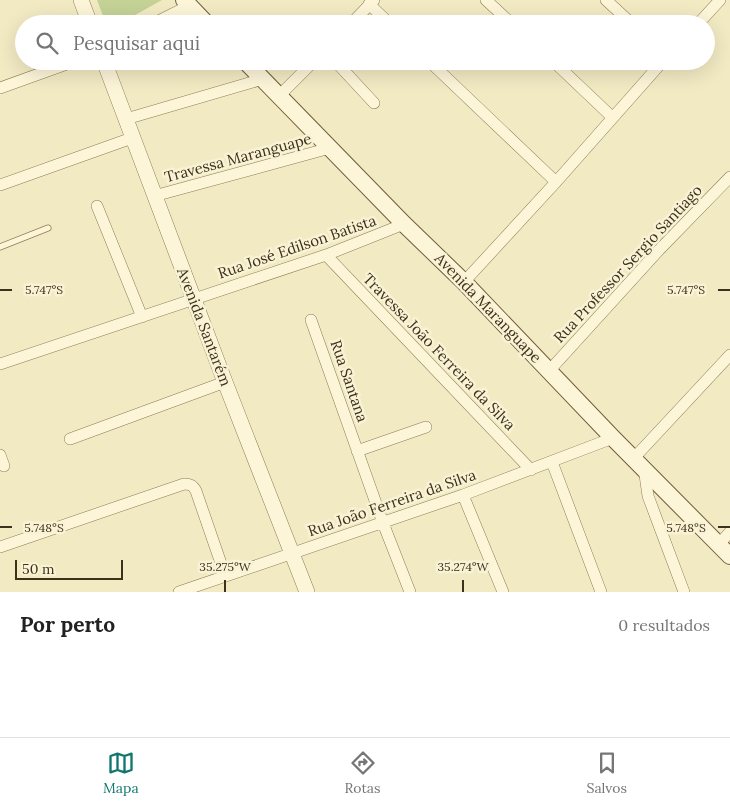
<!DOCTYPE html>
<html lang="pt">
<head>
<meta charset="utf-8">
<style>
	:root { --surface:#fff; --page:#f2f2f2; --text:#222; --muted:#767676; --line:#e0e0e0; --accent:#0f766e }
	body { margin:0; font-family:Lora,serif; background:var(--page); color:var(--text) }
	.scale { position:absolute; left:15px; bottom:12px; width:108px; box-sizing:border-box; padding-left:5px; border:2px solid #3d311d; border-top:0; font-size:14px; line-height:18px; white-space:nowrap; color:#3d311d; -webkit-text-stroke:4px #f9f2d4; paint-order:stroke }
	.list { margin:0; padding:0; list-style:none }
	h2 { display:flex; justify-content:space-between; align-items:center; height:65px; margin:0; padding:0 20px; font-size:21px }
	h2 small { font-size:16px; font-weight:400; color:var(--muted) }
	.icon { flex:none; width:28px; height:28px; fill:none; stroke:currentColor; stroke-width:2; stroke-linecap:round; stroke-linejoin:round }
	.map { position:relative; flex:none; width:730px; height:592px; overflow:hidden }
	.search { position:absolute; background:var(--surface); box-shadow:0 5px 20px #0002; left:15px; right:15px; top:15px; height:55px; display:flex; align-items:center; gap:12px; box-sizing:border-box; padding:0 18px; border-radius:28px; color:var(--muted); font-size:19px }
	.sheet { height:145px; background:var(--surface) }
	nav { display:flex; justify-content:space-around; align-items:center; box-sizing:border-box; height:70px; border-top:1px solid var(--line); background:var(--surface); font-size:14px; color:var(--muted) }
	nav a { display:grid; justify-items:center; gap:2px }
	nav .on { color:var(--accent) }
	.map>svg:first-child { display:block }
	.green { fill:#c4d296 }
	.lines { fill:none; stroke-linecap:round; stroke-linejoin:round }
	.service-casing { stroke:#8f7b58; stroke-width:7 }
	.minor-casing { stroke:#8f7b58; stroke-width:12 }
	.tertiary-casing { stroke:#8f7b58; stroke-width:16 }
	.secondary-casing { stroke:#715c3b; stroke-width:18 }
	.service { stroke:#fcf5d8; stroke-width:5.5 }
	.minor { stroke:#fcf5d8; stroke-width:11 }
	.tertiary { stroke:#fcf5d8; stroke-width:15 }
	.secondary { stroke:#fcf5d8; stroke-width:16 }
	.ticks { fill:none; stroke:#3d311d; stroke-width:2 }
	.labels { text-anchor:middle; stroke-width:5; stroke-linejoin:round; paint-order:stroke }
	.street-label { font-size:15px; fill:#3d311d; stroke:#f9f2d4 }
	.ticks-label { font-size:12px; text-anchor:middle; fill:#3d311d; stroke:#f9f2d4; stroke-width:5; stroke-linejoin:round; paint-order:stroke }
</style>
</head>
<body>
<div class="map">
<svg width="730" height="592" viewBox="0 0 730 592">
	<rect width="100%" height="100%" fill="#f2eac3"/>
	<!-- green -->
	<path class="green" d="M 97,0 L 162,0 L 119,24 L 106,24 Z"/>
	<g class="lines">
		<defs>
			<path id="service" d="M 0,247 L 48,228"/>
			<path id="minor" d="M 486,0 L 512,24
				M 606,0 L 632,24
				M 369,4 L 390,24
				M 351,24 L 374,0
				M 698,24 L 720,0
				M 335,61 L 374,103
				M 429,61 L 556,182
				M 553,61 L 612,117
				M 0,88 L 75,61
				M 279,96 L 314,61
				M 126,119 L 263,79
				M 0,185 L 132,138
				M 154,196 L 330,148
				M 97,206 L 142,317
				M 326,255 L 531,470
				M 464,282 L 556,182 L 663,61
				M 311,320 L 383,523 L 410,592
				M 0,364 L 326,255 L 404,224
				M 549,371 L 659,250 L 730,177
				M 70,439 L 225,382
				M 357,451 L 426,427
				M 0,455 L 4,466
				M 634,458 L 730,355
				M 552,462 L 601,592
				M 644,468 L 648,496 L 684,592
				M 463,495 L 503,592
				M 719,544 L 730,532
				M 0,547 L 184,484 C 190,484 193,485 196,491 L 225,575
				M 179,592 L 463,495 L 613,438"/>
			<path id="tertiary" d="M 81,0 L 90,24
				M 157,24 L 191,7
				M 104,61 L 225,382 L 307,592"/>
			<path id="secondary" d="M 184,0 L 207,24
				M 245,61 L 404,224 L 464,282 L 613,438 L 730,556"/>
		</defs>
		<!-- service casing -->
		<use href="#service" class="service-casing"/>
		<!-- minor casing -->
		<use href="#minor" class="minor-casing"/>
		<!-- tertiary casing -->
		<use href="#tertiary" class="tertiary-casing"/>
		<!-- secondary casing -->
		<use href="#secondary" class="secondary-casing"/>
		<!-- service -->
		<use href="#service" class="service"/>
		<!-- minor -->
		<use href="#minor" class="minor"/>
		<!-- tertiary -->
		<use href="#tertiary" class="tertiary"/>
		<!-- secondary -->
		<use href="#secondary" class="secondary"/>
	</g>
	<!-- ticks -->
	<path class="ticks" d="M 0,290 L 12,290M 718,290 L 730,290M 0,527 L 12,527M 718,527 L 730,527M 225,580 L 225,592M 463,580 L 463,592"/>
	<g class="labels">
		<!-- street labels -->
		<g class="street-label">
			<text transform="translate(238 158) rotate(-15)" y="5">Travessa Maranguape</text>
			<text transform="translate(297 247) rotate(-19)" y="5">Rua José Edilson Batista</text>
			<text transform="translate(628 264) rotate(-47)" y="5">Rua Professor Sergio Santiago</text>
			<text transform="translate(488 308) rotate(46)" y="5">Avenida Maranguape</text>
			<text transform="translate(204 327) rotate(69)" y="5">Avenida Santarém</text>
			<text transform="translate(439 352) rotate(46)" y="5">Travessa João Ferreira da Silva</text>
			<text transform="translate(349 381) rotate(71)" y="5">Rua Santana</text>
			<text transform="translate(392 503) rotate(-19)" y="5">Rua João Ferreira da Silva</text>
		</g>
	</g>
	<g class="ticks-label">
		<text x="44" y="294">5.747°S</text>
		<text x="686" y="294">5.747°S</text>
		<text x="44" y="532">5.748°S</text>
		<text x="686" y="532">5.748°S</text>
		<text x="225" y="571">35.275°W</text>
		<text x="463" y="571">35.274°W</text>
	</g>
</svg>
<div class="scale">50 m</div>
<div class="search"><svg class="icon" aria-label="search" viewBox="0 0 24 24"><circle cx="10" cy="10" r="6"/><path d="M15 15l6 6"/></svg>Pesquisar aqui</div>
</div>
<section class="sheet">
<h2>Por perto<small>0 resultados</small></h2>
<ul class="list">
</ul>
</section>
<nav>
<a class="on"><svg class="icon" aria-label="map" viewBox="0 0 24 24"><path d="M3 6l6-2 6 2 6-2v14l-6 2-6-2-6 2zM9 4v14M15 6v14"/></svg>Mapa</a>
<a><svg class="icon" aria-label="directions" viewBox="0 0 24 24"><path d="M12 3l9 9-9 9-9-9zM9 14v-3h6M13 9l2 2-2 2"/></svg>Rotas</a>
<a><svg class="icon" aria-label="saved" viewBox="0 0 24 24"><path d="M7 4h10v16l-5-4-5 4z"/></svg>Salvos</a>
</nav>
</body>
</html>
